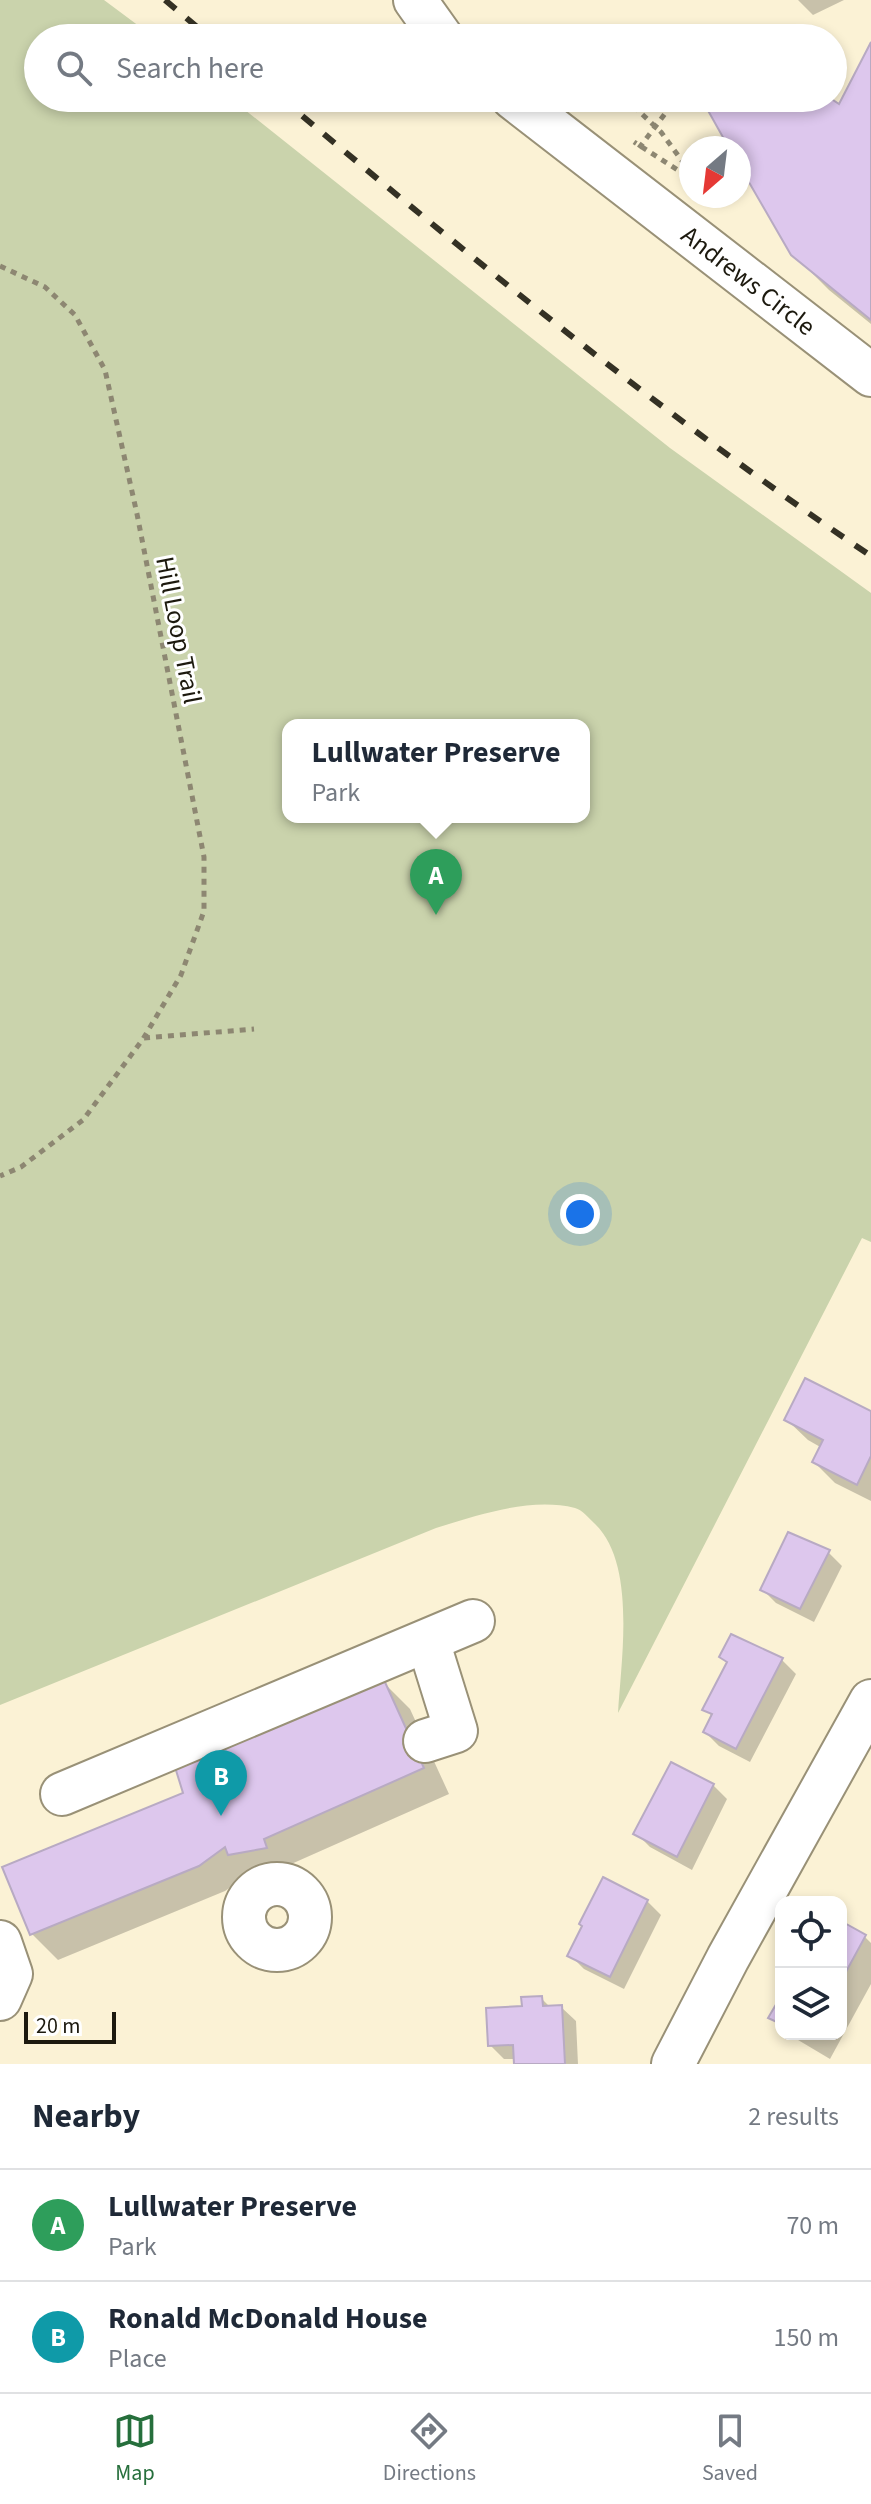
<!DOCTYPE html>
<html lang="en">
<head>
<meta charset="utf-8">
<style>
	:root { --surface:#fff; --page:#f6f6f7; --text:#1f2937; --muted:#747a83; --line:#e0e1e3; --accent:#266f3c }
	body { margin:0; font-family:"Source Sans 3",sans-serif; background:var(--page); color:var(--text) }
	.controls { position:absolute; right:24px; bottom:24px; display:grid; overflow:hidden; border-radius:16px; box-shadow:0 4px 12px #0003 }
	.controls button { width:72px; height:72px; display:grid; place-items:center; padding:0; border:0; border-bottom:2px solid var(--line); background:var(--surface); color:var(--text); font:40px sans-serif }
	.compass { position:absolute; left:679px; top:136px; width:72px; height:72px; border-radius:50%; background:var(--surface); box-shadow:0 4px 12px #0003; rotate:208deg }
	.scale { position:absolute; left:24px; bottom:20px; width:92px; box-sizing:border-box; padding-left:8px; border:4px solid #1c190e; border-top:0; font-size:22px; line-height:28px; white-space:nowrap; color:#1c190e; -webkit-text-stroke:6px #fff; paint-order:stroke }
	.you { position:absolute; left:580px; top:1214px; width:28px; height:28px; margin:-20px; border:6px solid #fff; border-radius:50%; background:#1a73e8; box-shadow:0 0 0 12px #1a73e833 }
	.badge { display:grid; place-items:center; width:52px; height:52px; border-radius:50%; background:var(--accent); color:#fff; font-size:26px; font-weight:700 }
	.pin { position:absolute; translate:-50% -66px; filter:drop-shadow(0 2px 4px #0008) }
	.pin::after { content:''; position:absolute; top:42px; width:28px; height:24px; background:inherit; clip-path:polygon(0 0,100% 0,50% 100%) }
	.popup { position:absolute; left:282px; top:719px; width:308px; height:104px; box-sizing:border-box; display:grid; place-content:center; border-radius:16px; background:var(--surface); filter:drop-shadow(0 2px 6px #0005); font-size:26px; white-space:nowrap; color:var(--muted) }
	.popup b { font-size:30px; color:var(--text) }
	.popup::after { content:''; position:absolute; left:50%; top:100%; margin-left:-16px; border:16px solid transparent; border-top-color:var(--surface) }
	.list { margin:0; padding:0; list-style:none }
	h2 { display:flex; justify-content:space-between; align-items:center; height:104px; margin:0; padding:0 32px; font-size:34px }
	h2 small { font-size:26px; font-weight:400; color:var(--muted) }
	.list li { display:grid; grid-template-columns:52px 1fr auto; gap:24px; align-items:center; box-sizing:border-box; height:112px; padding:0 32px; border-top:2px solid var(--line) }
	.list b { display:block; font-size:30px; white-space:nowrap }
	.list p { margin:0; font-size:26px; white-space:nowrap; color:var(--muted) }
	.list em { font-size:26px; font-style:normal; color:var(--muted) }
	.icon { flex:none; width:44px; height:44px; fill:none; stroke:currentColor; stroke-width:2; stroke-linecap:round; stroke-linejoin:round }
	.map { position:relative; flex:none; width:871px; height:2064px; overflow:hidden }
	.search { position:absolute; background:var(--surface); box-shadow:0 4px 12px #0003; left:24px; right:24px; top:24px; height:88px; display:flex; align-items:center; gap:20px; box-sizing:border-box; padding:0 28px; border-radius:44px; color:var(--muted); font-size:30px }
	.sheet { height:328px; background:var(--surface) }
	nav { display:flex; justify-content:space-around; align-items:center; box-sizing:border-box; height:112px; border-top:2px solid var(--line); background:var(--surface); font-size:22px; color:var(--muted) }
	nav a { display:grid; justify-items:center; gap:4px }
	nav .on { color:var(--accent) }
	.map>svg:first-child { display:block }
	.green { fill:#cad3ac; fill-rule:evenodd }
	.shadow { fill:#0003 }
	.building { fill:#ddc7ed; stroke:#b8aac3; stroke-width:2 }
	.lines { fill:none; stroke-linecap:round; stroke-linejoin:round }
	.minor-casing { stroke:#999177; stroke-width:46 }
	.path { stroke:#8d8772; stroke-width:5; stroke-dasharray:6 6; stroke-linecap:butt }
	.minor { stroke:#fff; stroke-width:42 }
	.rail { stroke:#343124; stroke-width:6; stroke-dasharray:14 14; stroke-linecap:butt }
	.labels { text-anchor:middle; stroke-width:6; stroke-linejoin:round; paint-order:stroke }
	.street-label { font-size:26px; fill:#1c190e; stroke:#fff }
</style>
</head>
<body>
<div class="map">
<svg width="871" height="2064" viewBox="0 0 871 2064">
	<rect width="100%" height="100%" fill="#fbf2d5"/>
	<!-- green -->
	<path class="green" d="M 0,0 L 104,0 L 155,38 L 38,38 L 38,98 L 230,98 L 670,448 L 871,593 L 871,1242 L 862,1238 L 618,1713 C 621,1660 637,1563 594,1523 C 588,1517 582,1510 575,1508 C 530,1497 479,1515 436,1528 L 0,1705 ZM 288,725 L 584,725 L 584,817 L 288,817 Z"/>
	<!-- shadow -->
	<path class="shadow" d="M 798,0 L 844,0 L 813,15 Z
		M 871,46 L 871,324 L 829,290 L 793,254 L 739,161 L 739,148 L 732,148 L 703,98 L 827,98 L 839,108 Z
		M 871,1413 L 871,1501 L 835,1483 L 814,1462 L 822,1448 L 808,1440 L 787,1420 Z
		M 828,1552 L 842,1566 L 814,1622 L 776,1603 L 762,1589 Z
		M 721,1657 L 782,1660 L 796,1674 L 750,1762 L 719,1746 L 705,1732 L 713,1717 L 705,1709 L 728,1664 Z
		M 384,1683 L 410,1709 L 449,1794 L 289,1865 L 292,1874 L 256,1881 L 250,1874 L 225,1891 L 58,1960 L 32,1934 L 185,1794 Z
		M 713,1785 L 727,1799 L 692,1870 L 650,1847 L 636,1833 Z
		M 647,1901 L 661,1915 L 624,1989 L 584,1969 L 570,1955 Z
		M 841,1926 L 865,1937 L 871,1943 L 871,1984 L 830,2059 L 788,2034 L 841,2034 Z
		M 541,1998 L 551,2008 L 561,2007 L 576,2021 L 578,2064 L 516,2064 L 516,2059 L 504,2059 L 490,2045 L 524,2008 Z"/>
	<!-- building -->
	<path class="building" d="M 871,42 L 871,320 L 791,255 L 739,165 L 739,148 L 729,148 L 701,98 L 830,98 L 839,104 Z
		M 805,1378 L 871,1411 L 871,1456 L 857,1485 L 812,1462 L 823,1440 L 784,1420 Z
		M 788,1532 L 830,1550 L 800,1609 L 760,1590 Z
		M 731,1634 L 783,1658 L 736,1749 L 703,1732 L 712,1714 L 702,1710 L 727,1662 L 719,1657 Z
		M 384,1680 L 424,1768 L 264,1839 L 267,1848 L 228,1855 L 225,1847 L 199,1866 L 30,1935 L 2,1867 L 183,1793 L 175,1767 Z
		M 671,1762 L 714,1784 L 677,1857 L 633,1834 Z
		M 603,1877 L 648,1900 L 610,1977 L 567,1956 L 582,1926 L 579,1924 Z
		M 841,1921 L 866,1935 L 841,1981 Z
		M 542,1996 L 543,2006 L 562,2005 L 565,2064 L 514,2064 L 513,2045 L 488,2046 L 486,2008 L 522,2006 L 521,1997 Z
		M 781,1996 L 781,2024 L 768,2018 Z"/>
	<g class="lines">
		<defs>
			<g id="minor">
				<path d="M 415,0 L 442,38"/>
				<path id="s1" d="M 513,98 L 871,375"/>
				<path d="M 425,1741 L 456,1731 L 428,1641"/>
				<path d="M 62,1794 L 473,1621"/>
				<circle cx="277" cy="1917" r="33"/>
				<path d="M 0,1942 L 11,1974 L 0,1999"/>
				<path d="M 673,2064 L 728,1958 L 871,1701"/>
			</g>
		</defs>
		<!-- minor casing -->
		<use href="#minor" class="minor-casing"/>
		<!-- path -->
		<path class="path" d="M 640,38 L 654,32 L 681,28
			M 625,98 L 661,132 L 685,165 L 684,174 L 634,142
			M 639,148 L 677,98
			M 0,266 L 45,287 L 75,315 L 105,370 L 137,514 L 204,857 L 204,911 L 181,975 L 143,1039 L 83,1120 L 21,1167 L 0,1176
			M 144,1038 L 254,1029"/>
		<!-- minor -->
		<use href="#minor" class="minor"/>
		<!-- rail -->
		<path class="rail" d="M 165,0 L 210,38
			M 281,98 C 471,258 665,417 871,556"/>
	</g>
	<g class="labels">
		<!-- street labels -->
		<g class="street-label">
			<text dy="9" stroke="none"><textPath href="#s1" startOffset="298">Andrews Circle</textPath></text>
			<text transform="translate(179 630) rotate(79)" y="9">Hill Loop Trail</text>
		</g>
	</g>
</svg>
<div class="controls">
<button><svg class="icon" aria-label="locate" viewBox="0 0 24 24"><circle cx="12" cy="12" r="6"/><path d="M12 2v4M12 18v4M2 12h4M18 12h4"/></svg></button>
<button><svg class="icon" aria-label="layers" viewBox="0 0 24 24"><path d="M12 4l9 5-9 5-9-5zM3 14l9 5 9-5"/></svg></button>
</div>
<svg class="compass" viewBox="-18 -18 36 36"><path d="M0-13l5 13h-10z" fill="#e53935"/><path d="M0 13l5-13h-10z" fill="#747a83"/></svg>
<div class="scale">20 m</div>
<div class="you"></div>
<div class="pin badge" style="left:436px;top:915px;background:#2e9e5b">A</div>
<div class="popup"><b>Lullwater Preserve</b>Park</div>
<div class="pin badge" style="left:221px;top:1816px;background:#0f9aa8">B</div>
<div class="search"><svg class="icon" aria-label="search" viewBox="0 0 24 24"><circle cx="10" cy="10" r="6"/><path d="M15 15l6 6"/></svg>Search here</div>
</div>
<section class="sheet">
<h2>Nearby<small>2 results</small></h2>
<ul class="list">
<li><span class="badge" style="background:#2e9e5b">A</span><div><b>Lullwater Preserve</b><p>Park</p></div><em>70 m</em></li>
<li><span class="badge" style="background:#0f9aa8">B</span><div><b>Ronald McDonald House</b><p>Place</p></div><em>150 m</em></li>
</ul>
</section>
<nav>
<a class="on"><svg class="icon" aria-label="map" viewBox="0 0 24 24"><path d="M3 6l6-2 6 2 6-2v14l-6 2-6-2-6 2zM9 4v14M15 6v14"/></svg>Map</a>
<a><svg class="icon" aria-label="directions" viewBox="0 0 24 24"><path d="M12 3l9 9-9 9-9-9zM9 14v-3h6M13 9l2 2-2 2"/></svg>Directions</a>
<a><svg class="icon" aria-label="saved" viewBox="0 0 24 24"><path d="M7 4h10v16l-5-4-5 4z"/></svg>Saved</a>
</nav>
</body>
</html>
